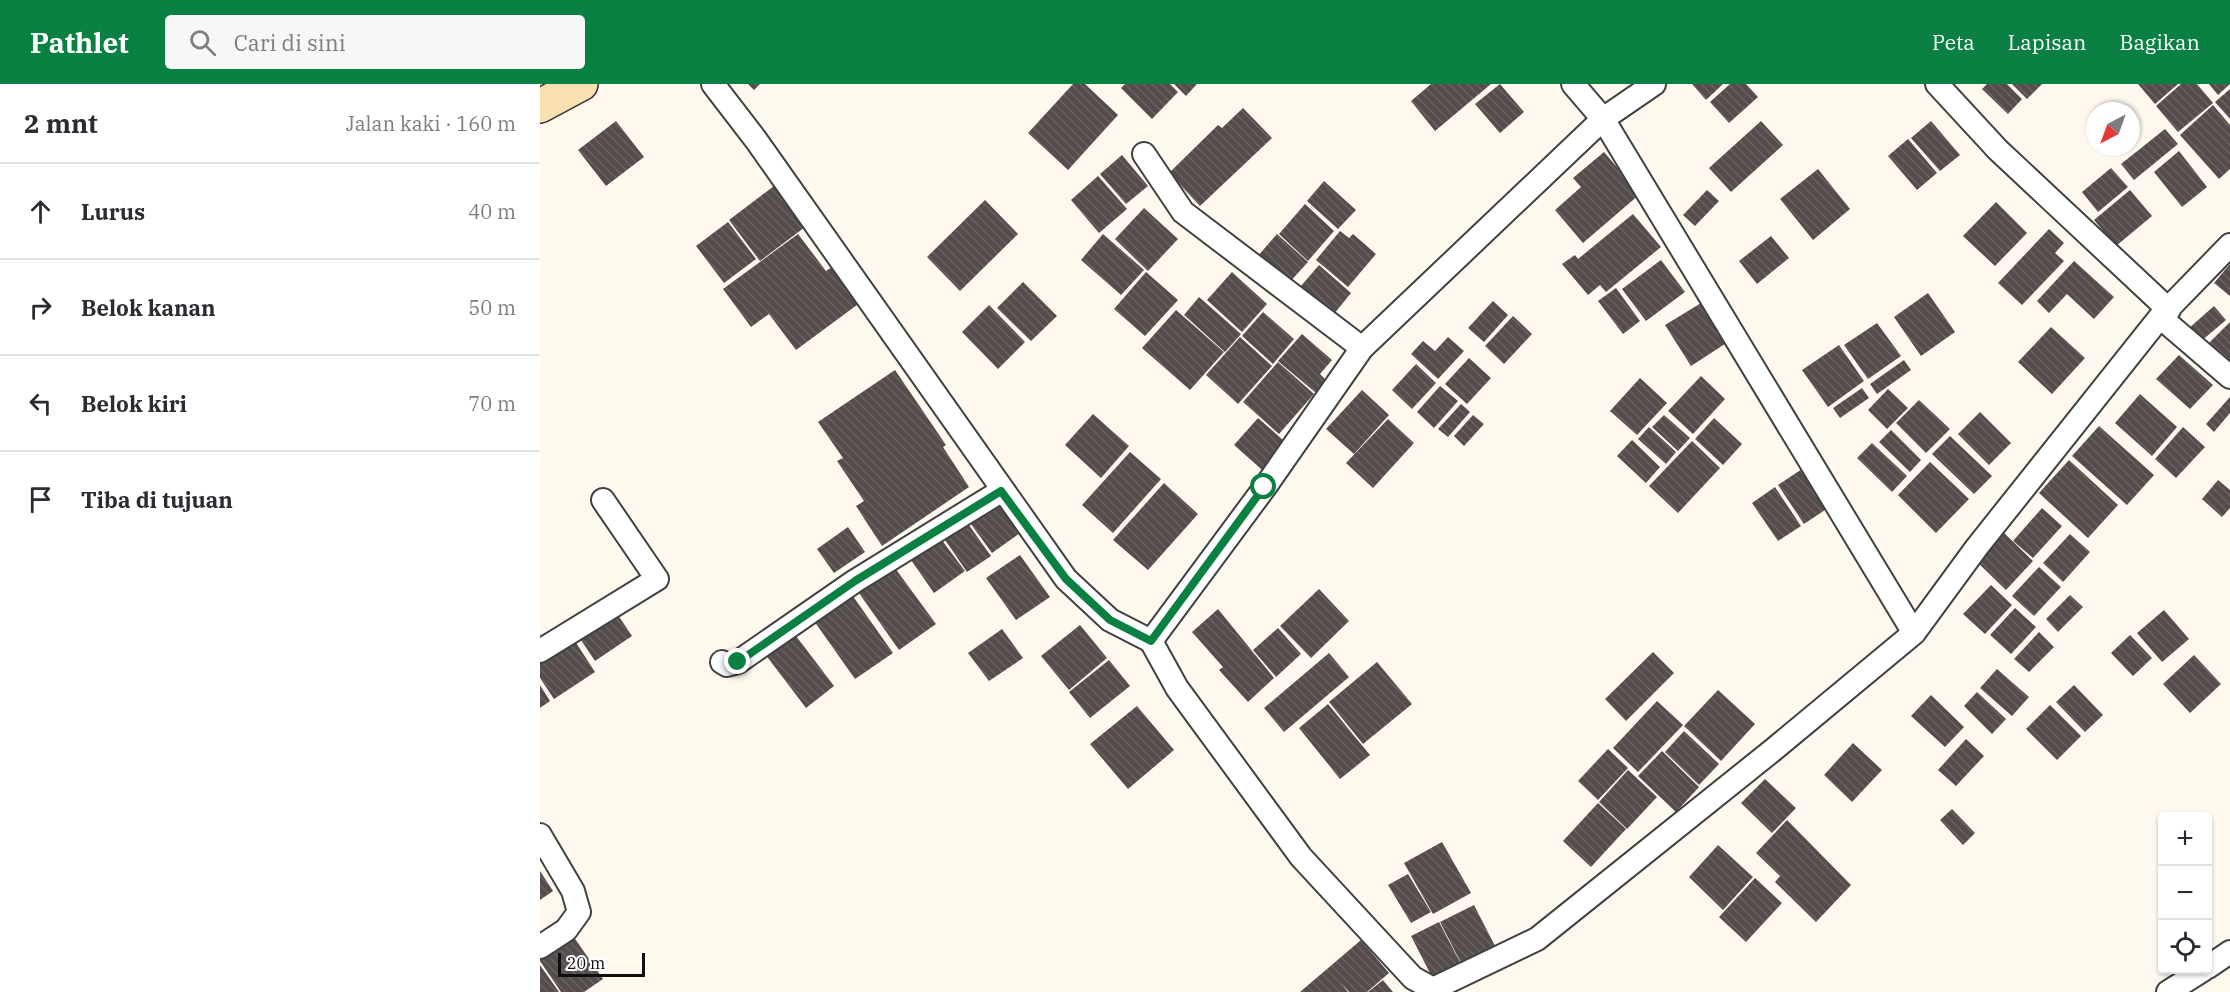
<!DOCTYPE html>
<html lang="id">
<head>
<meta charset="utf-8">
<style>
	:root { --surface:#fff; --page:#f7f7f7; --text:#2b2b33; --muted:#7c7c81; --line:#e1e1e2; --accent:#0b8043 }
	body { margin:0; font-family:"IBM Plex Serif",serif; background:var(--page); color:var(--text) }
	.controls { position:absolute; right:18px; bottom:18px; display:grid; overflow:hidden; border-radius:6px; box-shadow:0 2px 4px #0004 }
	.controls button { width:54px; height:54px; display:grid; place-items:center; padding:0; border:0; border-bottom:2px solid var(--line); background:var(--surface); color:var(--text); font:30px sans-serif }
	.compass { position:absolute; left:1546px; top:18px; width:54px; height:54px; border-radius:50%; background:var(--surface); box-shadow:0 2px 4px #0004; rotate:221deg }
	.scale { position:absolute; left:18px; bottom:15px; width:87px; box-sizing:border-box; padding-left:6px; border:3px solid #0e0e0e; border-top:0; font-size:16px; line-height:21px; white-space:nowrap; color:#0e0e0e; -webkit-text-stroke:4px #fff; paint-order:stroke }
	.stop { position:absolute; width:18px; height:18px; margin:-14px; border:4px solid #0b8043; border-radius:50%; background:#fff }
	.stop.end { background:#0b8043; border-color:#fff; box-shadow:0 2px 6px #0008 }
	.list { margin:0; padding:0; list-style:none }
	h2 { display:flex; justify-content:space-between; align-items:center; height:78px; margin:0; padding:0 24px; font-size:26px }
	h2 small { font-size:20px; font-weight:400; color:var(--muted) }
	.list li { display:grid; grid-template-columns:39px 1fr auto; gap:18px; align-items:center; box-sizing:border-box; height:96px; padding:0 24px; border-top:2px solid var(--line) }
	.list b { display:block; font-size:22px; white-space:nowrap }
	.list em { font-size:20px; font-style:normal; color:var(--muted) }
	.icon { flex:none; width:33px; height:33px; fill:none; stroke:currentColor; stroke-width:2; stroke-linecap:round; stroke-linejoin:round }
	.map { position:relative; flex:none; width:1690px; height:908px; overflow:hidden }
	header { display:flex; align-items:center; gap:36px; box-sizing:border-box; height:84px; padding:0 30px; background:var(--accent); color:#fff }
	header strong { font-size:28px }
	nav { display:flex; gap:33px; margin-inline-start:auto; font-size:21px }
	.search { width:420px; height:54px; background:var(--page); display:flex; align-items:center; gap:15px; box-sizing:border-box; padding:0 21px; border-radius:6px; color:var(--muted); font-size:22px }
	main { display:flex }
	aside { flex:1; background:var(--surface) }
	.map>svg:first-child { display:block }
	.building { fill:url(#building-back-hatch) }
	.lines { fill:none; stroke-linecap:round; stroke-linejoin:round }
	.street-casing { stroke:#414141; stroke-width:26 }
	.secondary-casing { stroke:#303030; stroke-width:36 }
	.street { stroke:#fff; stroke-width:22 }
	.secondary { stroke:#f8e0b0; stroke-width:33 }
	.route { stroke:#0b8043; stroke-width:8 }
</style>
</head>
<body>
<header>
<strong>Pathlet</strong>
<div class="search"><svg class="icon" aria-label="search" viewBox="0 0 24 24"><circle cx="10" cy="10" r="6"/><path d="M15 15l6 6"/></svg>Cari di sini</div>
<nav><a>Peta</a><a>Lapisan</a><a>Bagikan</a></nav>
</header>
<main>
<aside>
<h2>2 mnt<small>Jalan kaki · 160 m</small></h2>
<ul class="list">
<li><svg class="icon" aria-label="ahead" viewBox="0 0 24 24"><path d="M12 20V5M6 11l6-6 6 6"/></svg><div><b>Lurus</b></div><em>40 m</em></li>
<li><svg class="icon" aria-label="right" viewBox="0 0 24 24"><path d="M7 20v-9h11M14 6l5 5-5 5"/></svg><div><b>Belok kanan</b></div><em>50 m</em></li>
<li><svg class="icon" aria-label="left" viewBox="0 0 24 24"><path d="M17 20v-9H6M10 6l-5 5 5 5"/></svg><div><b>Belok kiri</b></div><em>70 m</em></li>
<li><svg class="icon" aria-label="arrive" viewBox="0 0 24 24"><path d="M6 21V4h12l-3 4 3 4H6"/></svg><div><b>Tiba di tujuan</b></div></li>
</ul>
</aside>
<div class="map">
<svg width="1690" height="908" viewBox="0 0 1690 908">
	<defs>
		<pattern id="building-back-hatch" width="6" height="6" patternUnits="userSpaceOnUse" patternTransform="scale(1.5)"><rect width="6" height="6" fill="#554d4b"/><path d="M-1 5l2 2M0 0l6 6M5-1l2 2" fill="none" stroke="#696261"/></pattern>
	</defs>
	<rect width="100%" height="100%" fill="#fef8ef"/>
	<!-- building -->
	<path class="building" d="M 208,0 L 220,0 L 214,6 Z
		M 533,0 L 545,0 L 578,31 L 528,86 L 488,49 Z
		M 585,0 L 630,0 L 638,8 L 612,35 L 581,4 Z
		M 634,0 L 657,0 L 646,12 Z
		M 891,0 L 951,0 L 895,47 L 871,17 Z
		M 960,0 L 984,28 L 960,49 L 935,20 Z
		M 1152,0 L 1183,0 L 1166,16 Z
		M 1190,0 L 1206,0 L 1218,13 L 1189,39 L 1170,18 Z
		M 1447,0 L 1467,0 L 1482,15 L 1468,30 L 1442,5 Z
		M 1472,0 L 1502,0 L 1487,15 Z
		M 1598,0 L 1638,0 L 1615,20 Z
		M 1641,0 L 1657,0 L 1673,19 L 1638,48 L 1616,22 Z
		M 1669,0 L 1690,0 L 1678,11 Z
		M 1690,5 L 1690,35 L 1675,18 Z
		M 1673,21 L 1690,41 L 1690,85 L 1679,95 L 1640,51 Z
		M 703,24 L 732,54 L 660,122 L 629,89 L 678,41 L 682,44 Z
		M 76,37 L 104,73 L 66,102 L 38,66 Z
		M 1221,37 L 1243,61 L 1191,108 L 1169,84 Z
		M 1391,37 L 1420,71 L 1400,87 L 1371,54 Z
		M 1625,45 L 1638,60 L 1594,96 L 1581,80 Z
		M 1368,55 L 1397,89 L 1377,106 L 1348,72 Z
		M 1639,67 L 1667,103 L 1642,123 L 1614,88 Z
		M 1064,68 L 1100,110 L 1043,159 L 1015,126 L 1041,103 L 1033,94 Z
		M 582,71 L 608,102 L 586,120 L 560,90 Z
		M 1571,84 L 1588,103 L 1558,128 L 1542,108 Z
		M 1278,85 L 1310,125 L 1273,156 L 1240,115 Z
		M 558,92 L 587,125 L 559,149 L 531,116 Z
		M 784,97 L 816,126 L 798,145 L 767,117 Z
		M 234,102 L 265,143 L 220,177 L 189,136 Z
		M 1167,106 L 1179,117 L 1155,142 L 1143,131 Z
		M 1590,106 L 1612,132 L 1576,162 L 1554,136 Z
		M 445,116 L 478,150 L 420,207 L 387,173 Z
		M 1456,118 L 1487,149 L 1455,182 L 1423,152 Z
		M 765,120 L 794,147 L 768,177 L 739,150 Z
		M 604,124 L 638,155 L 608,187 L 575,155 Z
		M 1093,130 L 1121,163 L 1066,208 L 1060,201 L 1048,211 L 1022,180 L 1035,171 L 1038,175 Z
		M 188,138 L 216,175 L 184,199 L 156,162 Z
		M 1509,145 L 1524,159 L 1515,169 L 1524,177 L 1482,221 L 1458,199 Z
		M 800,147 L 809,154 L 813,150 L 836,170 L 808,203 L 776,176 Z
		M 258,150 L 286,187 L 294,182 L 321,218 L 256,266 L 229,230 L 211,243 L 183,205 Z
		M 563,150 L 604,186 L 581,211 L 541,176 Z
		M 737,150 L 768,178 L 747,201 L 717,173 Z
		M 1231,152 L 1249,174 L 1217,200 L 1199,177 Z
		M 1121,176 L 1145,208 L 1106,237 L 1082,205 Z
		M 1534,177 L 1574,213 L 1554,235 L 1527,210 L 1509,229 L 1497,217 Z
		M 1690,180 L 1690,212 L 1674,199 Z
		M 779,181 L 811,209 L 794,230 L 761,202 Z
		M 606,188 L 638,216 L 605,252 L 574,225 Z
		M 692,188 L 727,220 L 702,248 L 667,216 Z
		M 483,198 L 517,232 L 491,257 L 457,224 Z
		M 1076,204 L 1100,237 L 1083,250 L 1058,217 Z
		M 1388,209 L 1415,248 L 1381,272 L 1354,233 Z
		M 659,213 L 701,250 L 685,268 L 644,231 Z
		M 1166,216 L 1191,256 L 1151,282 L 1125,241 Z
		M 953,217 L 968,231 L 944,258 L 928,244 Z
		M 449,221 L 485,258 L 458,285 L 422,248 Z
		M 1674,222 L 1686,236 L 1660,258 L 1648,245 Z
		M 636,226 L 684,268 L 650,306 L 602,264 Z
		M 723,228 L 754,255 L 733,280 L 702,252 Z
		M 973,232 L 992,250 L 964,280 L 945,262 Z
		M 1690,238 L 1690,286 L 1666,262 Z
		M 1337,239 L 1361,272 L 1328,295 L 1304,261 Z
		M 1511,243 L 1545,274 L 1512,310 L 1478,278 Z
		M 762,250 L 792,276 L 780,290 L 787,297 L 776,309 L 738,277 Z
		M 700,253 L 732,282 L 698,320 L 666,291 Z
		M 908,253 L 924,267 L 898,295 L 871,270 L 883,257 L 895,267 Z
		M 1299,261 L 1324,297 L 1288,323 L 1262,286 Z
		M 1639,271 L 1673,301 L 1650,325 L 1616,295 Z
		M 929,274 L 951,294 L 927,320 L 905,300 Z
		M 1364,276 L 1371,286 L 1337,310 L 1330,300 Z
		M 738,278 L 774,310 L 739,350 L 703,318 Z
		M 876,280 L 896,299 L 872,325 L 852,306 Z
		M 355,286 L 406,361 L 403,363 L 429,403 L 342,462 L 316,422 L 324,417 L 297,377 L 303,374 L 278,338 Z
		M 1161,292 L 1185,315 L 1153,350 L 1128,327 Z
		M 1100,294 L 1127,319 L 1097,351 L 1070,327 Z
		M 900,302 L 918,317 L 894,344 L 877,328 Z
		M 1322,304 L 1329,314 L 1300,334 L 1293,324 Z
		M 1348,305 L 1368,324 L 1347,345 L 1328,326 Z
		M 822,306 L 849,331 L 814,370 L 786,345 Z
		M 1600,310 L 1637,343 L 1612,372 L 1575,339 Z
		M 1690,313 L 1690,329 L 1674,348 L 1666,340 Z
		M 1379,316 L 1410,345 L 1386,369 L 1356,339 Z
		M 921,320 L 930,328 L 908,353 L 898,345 Z
		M 1440,328 L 1471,359 L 1449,381 L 1418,350 Z
		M 553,330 L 589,362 L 561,394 L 525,361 Z
		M 933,331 L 944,340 L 924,362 L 914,352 Z
		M 1124,331 L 1150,354 L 1138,367 L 1112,343 Z
		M 718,334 L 752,364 L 728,391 L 694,361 Z
		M 1174,334 L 1202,360 L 1183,381 L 1155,355 Z
		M 848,335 L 874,359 L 833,404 L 806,379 Z
		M 1559,342 L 1614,391 L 1587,421 L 1532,372 Z
		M 1109,343 L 1136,368 L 1126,380 L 1098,355 Z
		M 1643,343 L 1665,363 L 1636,394 L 1615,375 Z
		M 1351,346 L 1381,376 L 1370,388 L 1339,358 Z
		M 1410,352 L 1452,392 L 1434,410 L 1392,370 Z
		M 1092,356 L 1120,383 L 1106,399 L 1077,372 Z
		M 1152,357 L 1180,384 L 1138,429 L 1109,402 Z
		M 1332,359 L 1367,392 L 1352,408 L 1317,374 Z
		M 590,368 L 621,395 L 573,449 L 542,421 Z
		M 1529,376 L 1578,421 L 1548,454 L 1499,409 Z
		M 1390,378 L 1429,415 L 1396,449 L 1358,411 Z
		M 1262,385 L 1288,424 L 1264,440 L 1238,401 Z
		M 1678,396 L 1690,406 L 1690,424 L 1682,433 L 1662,415 Z
		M 624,399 L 658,430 L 608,486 L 573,456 Z
		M 1235,403 L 1261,442 L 1238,457 L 1212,419 Z
		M 460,414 L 483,447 L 452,469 L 428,436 Z
		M 1502,424 L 1522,442 L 1493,474 L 1473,457 Z
		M 426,437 L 451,472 L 427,488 L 403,453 Z
		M 308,443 L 325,468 L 294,489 L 277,465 Z
		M 1463,448 L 1493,477 L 1466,506 L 1436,477 Z
		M 1530,450 L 1550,468 L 1523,498 L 1503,479 Z
		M 401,455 L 425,487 L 394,509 L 371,476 Z
		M 480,471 L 510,513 L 476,536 L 446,494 Z
		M 1499,483 L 1521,503 L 1494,532 L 1472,512 Z
		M 355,484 L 396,540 L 359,566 L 319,509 Z
		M 1451,501 L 1472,521 L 1445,550 L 1423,530 Z
		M 779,505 L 809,537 L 771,574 L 740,542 Z
		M 310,508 L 353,569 L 315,595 L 272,534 Z
		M 1530,511 L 1543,523 L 1518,548 L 1506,535 Z
		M 1475,524 L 1496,543 L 1471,570 L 1450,551 Z
		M 74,525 L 92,552 L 55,577 L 37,550 Z
		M 678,525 L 734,594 L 708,618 L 679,586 L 683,583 L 652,548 Z
		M 1624,526 L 1649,555 L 1622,578 L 1597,549 Z
		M 540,541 L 567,574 L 529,606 L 501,572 Z
		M 738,544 L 761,570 L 736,593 L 713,566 Z
		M 462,545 L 483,574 L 449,597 L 428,569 Z
		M 253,548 L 294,602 L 266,624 L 225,570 Z
		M 1499,548 L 1514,563 L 1489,588 L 1474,575 Z
		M 31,551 L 55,588 L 14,615 L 0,594 L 0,571 Z
		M 1590,551 L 1612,574 L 1593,592 L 1571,569 Z
		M 1113,568 L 1134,589 L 1086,637 L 1065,615 Z
		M 789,569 L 809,593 L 744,648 L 724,624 Z
		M 1654,571 L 1681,600 L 1650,629 L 1623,600 Z
		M 569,576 L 590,602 L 550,634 L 529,608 Z
		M 837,578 L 872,620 L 823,660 L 789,618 Z
		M 1457,585 L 1489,613 L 1472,632 L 1440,604 Z
		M 0,601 L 10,617 L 0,624 Z
		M 1534,601 L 1563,631 L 1545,648 L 1516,618 Z
		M 1178,606 L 1215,640 L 1181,677 L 1144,642 Z
		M 1437,608 L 1466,635 L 1452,650 L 1424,622 Z
		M 1391,611 L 1424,643 L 1405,663 L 1371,632 Z
		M 1117,617 L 1143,641 L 1098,688 L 1073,664 Z
		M 788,620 L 830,671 L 800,695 L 759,644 Z
		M 1510,621 L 1541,652 L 1517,676 L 1486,645 Z
		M 597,622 L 634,666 L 588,705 L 550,660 Z
		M 1144,647 L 1179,680 L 1159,701 L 1125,668 Z
		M 1426,655 L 1444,672 L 1416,702 L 1398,686 Z
		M 1313,659 L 1342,686 L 1312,718 L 1284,691 Z
		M 1068,665 L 1088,684 L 1058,716 L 1038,697 Z
		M 1122,667 L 1159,703 L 1136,728 L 1098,692 Z
		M 1088,686 L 1117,713 L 1087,745 L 1059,718 Z
		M 1225,695 L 1256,724 L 1232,749 L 1201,719 Z
		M 1058,719 L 1086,745 L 1051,783 L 1023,757 Z
		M 1412,725 L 1435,749 L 1423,761 L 1400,736 Z
		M 1247,736 L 1311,801 L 1276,838 L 1235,798 L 1240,792 L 1216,769 Z
		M 902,758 L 931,809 L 893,830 L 864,779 Z
		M 1178,761 L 1213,793 L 1183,826 L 1149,793 Z
		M 0,787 L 13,807 L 0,816 Z
		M 868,790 L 891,828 L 871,839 L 848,801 Z
		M 1215,794 L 1242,819 L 1206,858 L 1179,833 Z
		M 934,821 L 955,862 L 921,879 L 900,838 Z
		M 899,838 L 920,878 L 892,893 L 871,852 Z
		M 31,849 L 63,895 L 44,908 L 21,908 L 0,877 L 0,870 Z
		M 821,856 L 849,889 L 827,908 L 809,908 L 802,900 L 808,908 L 760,908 Z
		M 0,881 L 19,908 L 0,908 Z
		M 843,896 L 853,908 L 828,908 Z"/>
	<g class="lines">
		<defs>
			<path id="street" d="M 173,0 L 216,56 L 526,495 L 570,536 L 611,557 L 637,604 L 761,773 L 873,894 L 893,905 L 997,855 L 1233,666 L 1374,549 L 1437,463 L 1620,233 L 1690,161
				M 1033,0 L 1063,35 L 1374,549
				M 1397,0 L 1458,66 L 1629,226
				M 604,70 L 643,128 L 822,264
				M 1620,233 L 1690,293
				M 611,557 L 725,403 L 822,264 L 1063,35 L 1114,0
				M 0,567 L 117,495 L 63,416
				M 182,578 L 187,581 L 198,578 L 315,497 L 461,407
				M 0,751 L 33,807 L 39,828 L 26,846 L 0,863
				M 1668,883 L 1690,868
				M 1628,908 L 1663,886"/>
			<path id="secondary" d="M 0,22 L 41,0"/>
		</defs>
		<!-- street casing -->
		<use href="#street" class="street-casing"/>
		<!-- secondary casing -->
		<use href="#secondary" class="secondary-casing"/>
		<!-- street -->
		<use href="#street" class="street"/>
		<!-- secondary -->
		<use href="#secondary" class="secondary"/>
	</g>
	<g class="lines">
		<!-- route -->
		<path class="route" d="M 198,578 L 315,497 L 461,407 L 526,495 L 570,536 L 611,557 L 724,403"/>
	</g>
</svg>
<div class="controls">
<button>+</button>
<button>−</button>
<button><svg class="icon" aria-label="locate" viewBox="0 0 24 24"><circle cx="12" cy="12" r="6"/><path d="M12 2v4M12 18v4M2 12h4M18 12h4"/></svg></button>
</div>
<svg class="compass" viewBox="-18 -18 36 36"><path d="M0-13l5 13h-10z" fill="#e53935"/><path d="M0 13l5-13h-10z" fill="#7c7c81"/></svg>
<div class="scale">20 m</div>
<div class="stop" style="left:724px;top:403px"></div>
<div class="stop end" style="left:198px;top:578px"></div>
</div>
</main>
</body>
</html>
